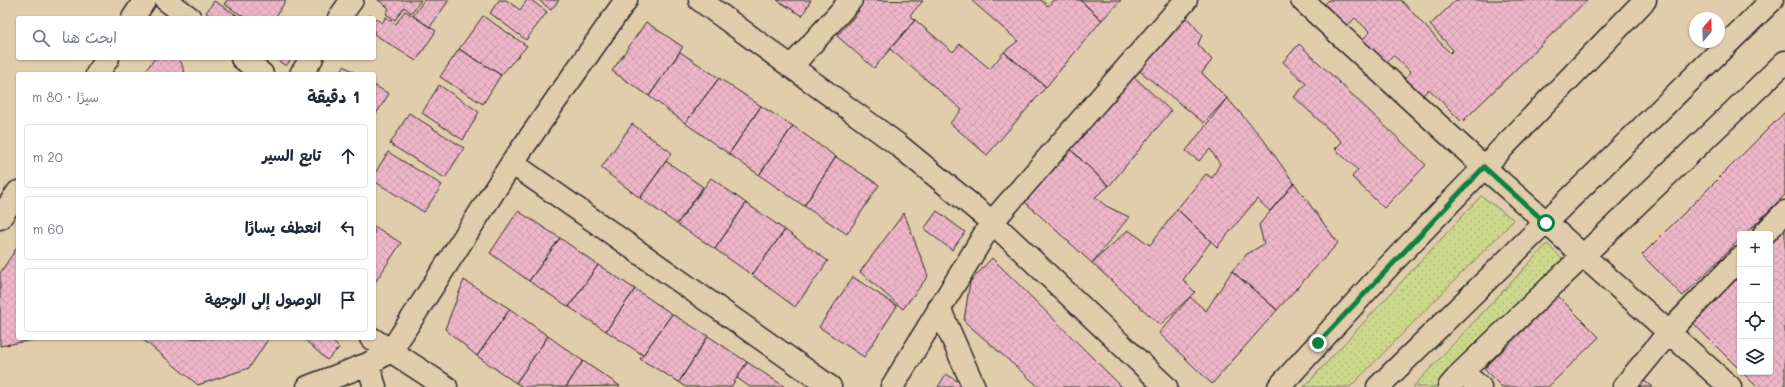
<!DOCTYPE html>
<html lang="ar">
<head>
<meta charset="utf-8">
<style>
	:root { --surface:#fff; --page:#f6f6f7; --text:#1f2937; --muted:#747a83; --line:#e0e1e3 }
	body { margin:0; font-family:Mali,"Playpen Sans Arabic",sans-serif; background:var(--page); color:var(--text); direction:rtl }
	.controls { position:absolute; right:12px; bottom:12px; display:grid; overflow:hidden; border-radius:4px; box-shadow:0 1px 3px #0004 }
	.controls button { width:36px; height:36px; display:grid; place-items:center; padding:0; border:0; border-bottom:1px solid var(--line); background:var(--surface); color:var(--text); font:20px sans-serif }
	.compass { position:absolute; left:1689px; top:12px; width:36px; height:36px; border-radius:50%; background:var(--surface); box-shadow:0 1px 3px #0004; rotate:19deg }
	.stop { position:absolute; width:12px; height:12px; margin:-9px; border:3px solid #0b8043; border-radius:50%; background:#fff }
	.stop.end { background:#0b8043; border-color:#fff; box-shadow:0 1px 4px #0008 }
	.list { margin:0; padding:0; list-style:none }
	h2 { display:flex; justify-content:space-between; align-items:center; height:52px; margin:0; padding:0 16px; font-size:17px }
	h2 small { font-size:13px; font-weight:400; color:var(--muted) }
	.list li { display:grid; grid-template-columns:26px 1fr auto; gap:12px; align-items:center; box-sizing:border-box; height:64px; margin:0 8px 8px; padding:0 8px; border:1px solid var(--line); border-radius:4px }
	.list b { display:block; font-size:15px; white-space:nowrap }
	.list em { font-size:13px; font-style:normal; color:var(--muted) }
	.icon { flex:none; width:22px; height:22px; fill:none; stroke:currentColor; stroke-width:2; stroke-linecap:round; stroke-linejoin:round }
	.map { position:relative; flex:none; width:1785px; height:387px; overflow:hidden; direction:ltr }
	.search { position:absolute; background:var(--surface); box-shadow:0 1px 3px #0004; left:16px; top:16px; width:360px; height:44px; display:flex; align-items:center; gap:10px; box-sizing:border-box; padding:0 14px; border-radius:4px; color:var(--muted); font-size:15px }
	.panel { position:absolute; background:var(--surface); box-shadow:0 1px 3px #0004; left:16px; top:72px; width:360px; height:268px; border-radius:4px; direction:rtl }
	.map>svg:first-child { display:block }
	.grass { fill:url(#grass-dots); stroke:#7c825c }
	.building { fill:url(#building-cross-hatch); stroke:#2b2b2b }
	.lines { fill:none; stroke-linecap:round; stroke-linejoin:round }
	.minor-casing { stroke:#2b2b2b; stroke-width:25 }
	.tertiary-casing { stroke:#2b2b2b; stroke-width:25 }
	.minor { stroke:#e1ccab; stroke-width:22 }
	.tertiary { stroke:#e1ccab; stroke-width:22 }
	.route { stroke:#0b8043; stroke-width:5 }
</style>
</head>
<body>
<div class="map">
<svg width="1785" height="387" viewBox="0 0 1785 387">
	<defs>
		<pattern id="grass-dots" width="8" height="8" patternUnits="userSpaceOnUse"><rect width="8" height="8" fill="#ccd88c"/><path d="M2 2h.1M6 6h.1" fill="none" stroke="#afba79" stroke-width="1.8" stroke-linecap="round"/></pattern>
		<pattern id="building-cross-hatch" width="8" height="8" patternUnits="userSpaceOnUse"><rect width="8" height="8" fill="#efb6c9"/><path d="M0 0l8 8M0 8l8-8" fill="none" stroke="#cd9dad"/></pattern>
	</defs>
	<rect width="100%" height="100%" fill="#e1ccab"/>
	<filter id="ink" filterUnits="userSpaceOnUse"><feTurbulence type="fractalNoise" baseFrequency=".025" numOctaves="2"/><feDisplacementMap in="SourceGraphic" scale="8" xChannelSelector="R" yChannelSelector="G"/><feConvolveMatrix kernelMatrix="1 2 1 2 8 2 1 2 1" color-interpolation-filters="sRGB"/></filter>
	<g filter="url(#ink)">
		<!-- grass -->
		<path class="grass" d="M 1481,196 L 1514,220 L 1350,387 L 1304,387 Z
			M 1547,244 L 1563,260 L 1439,387 L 1413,387 Z"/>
		<!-- building -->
		<path class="building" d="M 227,0 L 286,0 L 275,18 L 246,18 L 224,4 Z
			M 378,0 L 421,0 L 411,13 L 404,7 L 395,20 L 386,14 L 389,8 Z
			M 424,0 L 449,0 L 430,27 L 413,16 Z
			M 499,0 L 506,0 L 520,10 L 527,0 L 531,0 L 547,12 L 526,40 L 490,13 Z
			M 539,0 L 559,0 L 551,10 Z
			M 777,0 L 811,0 L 802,16 Z
			M 858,0 L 923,1 L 910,15 L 915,20 L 874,68 L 837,36 L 859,11 L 852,6 Z
			M 971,0 L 1041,0 L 1048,6 L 1053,0 L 1080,0 L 1102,20 L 1046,87 L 1004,52 L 1018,41 Z
			M 1080,0 L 1121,0 L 1102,20 Z
			M 1329,0 L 1401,0 L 1450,53 L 1453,50 L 1430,25 L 1456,0 L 1587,0 L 1462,122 L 1429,89 L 1422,96 L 1405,79 L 1411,72 L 1393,55 L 1385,64 L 1361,41 L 1370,32 L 1355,18 L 1347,26 L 1325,4 Z
			M 214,1 L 235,14 L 233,18 L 214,18 L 206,13 Z
			M 405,11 L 436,31 L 416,61 L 374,34 L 374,18 L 368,18 L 370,15 L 382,23 L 386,17 L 396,24 Z
			M 235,14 L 242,18 L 233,18 Z
			M 1184,14 L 1202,35 L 1198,44 L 1212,60 L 1202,73 L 1227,98 L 1204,123 L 1136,68 Z
			M 483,16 L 527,46 L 501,75 L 459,49 Z
			M 915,20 L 953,52 L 960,44 L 990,69 L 1004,52 L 1046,87 L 987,155 L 950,123 L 962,110 L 890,49 Z
			M 646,22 L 683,47 L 649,96 L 612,71 Z
			M 1299,44 L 1426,165 L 1384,208 L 1352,177 L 1358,170 L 1335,149 L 1342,142 L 1294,97 L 1306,84 L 1283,62 Z
			M 459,49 L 501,75 L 483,104 L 440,77 Z
			M 680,52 L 719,78 L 685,123 L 649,96 Z
			M 155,58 L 177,58 L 181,62 L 185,74 L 143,74 Z
			M 274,58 L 292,58 L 286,66 Z
			M 344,66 L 357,74 L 339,74 Z
			M 1131,74 L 1171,111 L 1109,186 L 1067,146 Z
			M 719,78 L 761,106 L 729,154 L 685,123 Z
			M 374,85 L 389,94 L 374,117 Z
			M 439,85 L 479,112 L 463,140 L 422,113 Z
			M 1227,98 L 1263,139 L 1294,183 L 1270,211 L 1257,199 L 1217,247 L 1177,209 L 1206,174 L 1212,178 L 1220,164 L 1210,149 L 1199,161 L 1186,151 Z
			M 761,106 L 793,126 L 759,175 L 729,154 Z
			M 1785,112 L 1785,195 L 1745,234 L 1740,234 L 1740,239 L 1683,296 L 1642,255 Z
			M 409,113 L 464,148 L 445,178 L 390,144 Z
			M 632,124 L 672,153 L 640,198 L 601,168 Z
			M 793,126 L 836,157 L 804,206 L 759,175 Z
			M 1067,146 L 1109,186 L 1095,197 L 1106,206 L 1129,217 L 1092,263 L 1025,202 Z
			M 388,152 L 442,185 L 424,212 L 374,181 L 374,175 Z
			M 836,157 L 879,185 L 847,234 L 804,206 Z
			M 666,161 L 703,187 L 677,224 L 640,198 Z
			M 711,178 L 746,203 L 715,249 L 677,224 Z
			M 1294,183 L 1338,243 L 1277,310 L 1232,271 L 1247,254 L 1264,244 L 1259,225 Z
			M 746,203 L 785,230 L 752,275 L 715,249 Z
			M 1177,209 L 1211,241 L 1183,280 L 1195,292 L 1160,325 L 1092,263 L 1128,230 L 1150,245 Z
			M 518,211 L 560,238 L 529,281 L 490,253 Z
			M 937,211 L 965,232 L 952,250 L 924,229 Z
			M 904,213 L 928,276 L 903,309 L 860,272 Z
			M 1785,220 L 1785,387 L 1757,387 L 1742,372 L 1770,372 L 1770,235 Z
			M 374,226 L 401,243 L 374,284 Z
			M 785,230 L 828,261 L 795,307 L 752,275 Z
			M 560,238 L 598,265 L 569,307 L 529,281 Z
			M 18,246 L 18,338 L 44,338 L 0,346 L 0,273 Z
			M 992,258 L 1122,387 L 1039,387 L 964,321 L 970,282 Z
			M 1740,264 L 1740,370 L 1687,317 Z
			M 598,265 L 635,289 L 606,331 L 569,307 Z
			M 1232,271 L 1277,310 L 1212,384 L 1159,333 L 1190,297 L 1206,311 Z
			M 853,277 L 897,306 L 864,357 L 819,327 Z
			M 464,280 L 510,309 L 477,356 L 445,329 Z
			M 635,289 L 672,314 L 643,355 L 606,331 Z
			M 1558,296 L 1599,337 L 1548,387 L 1502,387 L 1484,369 Z
			M 510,309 L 548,336 L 516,383 L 477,356 Z
			M 672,314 L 708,336 L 679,382 L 640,359 Z
			M 548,336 L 583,361 L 566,387 L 523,387 L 516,383 Z
			M 708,336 L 747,362 L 731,387 L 686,387 L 679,382 Z
			M 141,338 L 269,338 L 249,368 L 198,385 Z
			M 307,338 L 329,338 L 339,348 L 327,360 L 305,340 Z
			M 583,361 L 620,386 L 566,387 Z
			M 747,362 L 785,387 L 750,387 L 737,378 Z
			M 946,374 L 964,385 L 966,387 L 938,387 Z
			M 1637,375 L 1652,387 L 1628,387 Z"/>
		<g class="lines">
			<defs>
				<path id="minor" d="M 166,0 L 190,18
					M 700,0 L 897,144 L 992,222 L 1166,387
					M 1302,0 L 1484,167 L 1730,387
					M 133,18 L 145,0
					M 339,18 L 352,0
					M 242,58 L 262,74
					M 791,67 L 851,0
					M 97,74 L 108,58
					M 301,74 L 312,58
					M 512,163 L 830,387
					M 0,218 L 18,192
					M 1764,234 L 1785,212
					M 939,308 L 974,387
					M 371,338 L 446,387
					M 368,364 L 375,387
					M 1462,372 L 1480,387
					M 308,387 L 368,364 L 391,351 L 512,163 L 626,0
					M 892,387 L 992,222 L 1186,0
					M 1279,387 L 1387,268 L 1645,0
					M 1449,387 L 1462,372 L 1785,62
					M 1624,387 L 1669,332 L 1740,258"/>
				<path id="tertiary" d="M 1378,387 L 1772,0"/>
			</defs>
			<!-- minor casing -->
			<use href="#minor" class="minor-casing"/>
			<!-- tertiary casing -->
			<use href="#tertiary" class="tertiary-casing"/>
			<!-- minor -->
			<use href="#minor" class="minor"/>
			<!-- tertiary -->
			<use href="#tertiary" class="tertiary"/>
		</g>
	</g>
	<g class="lines" filter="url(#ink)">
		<!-- route -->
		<path class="route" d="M 1318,343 L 1484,167 L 1546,223"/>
	</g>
</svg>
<div class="controls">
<button>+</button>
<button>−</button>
<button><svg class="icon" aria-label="locate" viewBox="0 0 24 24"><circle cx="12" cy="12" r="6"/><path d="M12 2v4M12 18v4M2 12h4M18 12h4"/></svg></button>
<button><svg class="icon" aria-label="layers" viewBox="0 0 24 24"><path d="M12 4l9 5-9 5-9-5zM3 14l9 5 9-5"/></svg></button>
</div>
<svg class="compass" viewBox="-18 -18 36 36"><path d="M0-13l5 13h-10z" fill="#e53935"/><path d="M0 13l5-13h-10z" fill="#747a83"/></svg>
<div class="stop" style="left:1546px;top:223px"></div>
<div class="stop end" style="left:1318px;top:343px"></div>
<div class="search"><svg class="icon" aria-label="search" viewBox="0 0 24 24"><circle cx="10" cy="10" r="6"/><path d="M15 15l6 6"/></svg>ابحث هنا</div>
<section class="panel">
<h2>1 دقيقة<small>سيرًا · 80 m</small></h2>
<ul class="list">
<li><svg class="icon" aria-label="ahead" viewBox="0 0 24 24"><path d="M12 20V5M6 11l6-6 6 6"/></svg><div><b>تابع السير</b></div><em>20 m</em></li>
<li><svg class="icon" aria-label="left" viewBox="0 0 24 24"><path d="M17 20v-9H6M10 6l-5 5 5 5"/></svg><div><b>انعطف يسارًا</b></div><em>60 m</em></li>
<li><svg class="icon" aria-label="arrive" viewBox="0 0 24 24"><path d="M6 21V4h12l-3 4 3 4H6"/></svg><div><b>الوصول إلى الوجهة</b></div></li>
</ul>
</section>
</div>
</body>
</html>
